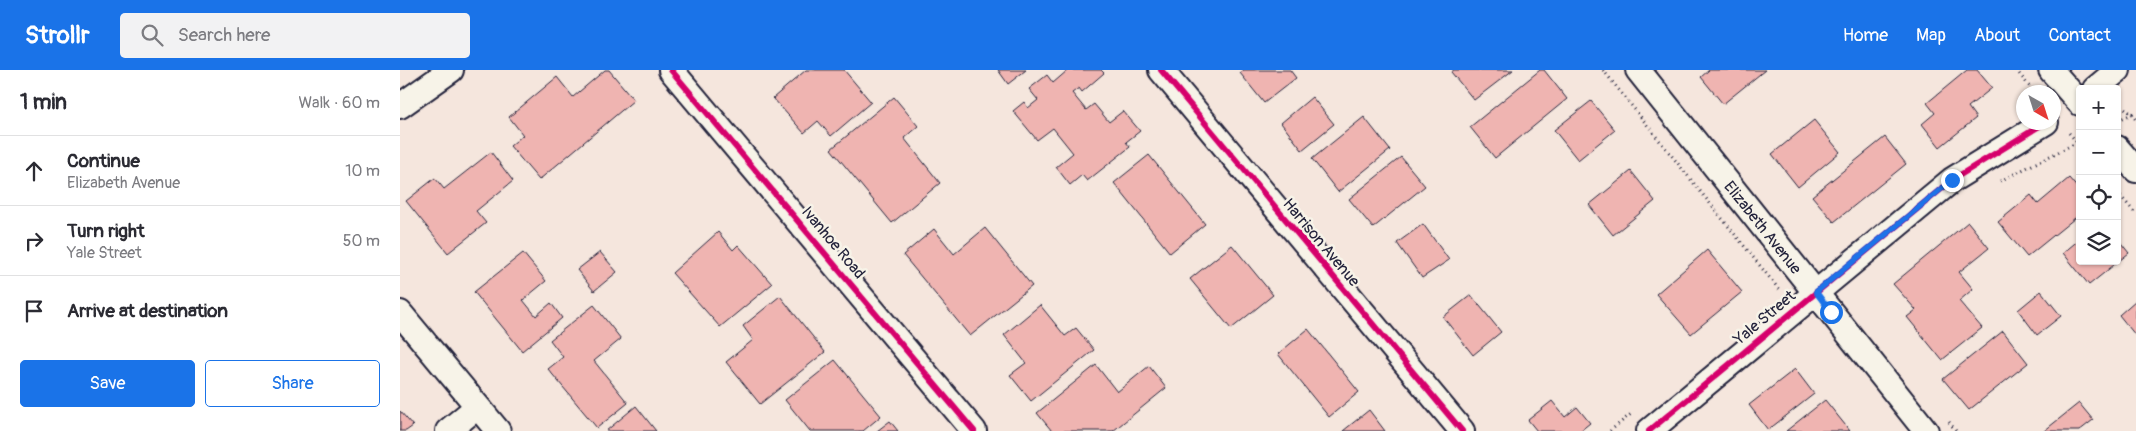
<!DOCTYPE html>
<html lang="en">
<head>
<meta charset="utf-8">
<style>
	:root { --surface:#fff; --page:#f2f2f3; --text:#2b2b33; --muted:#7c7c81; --line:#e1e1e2; --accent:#1a73e8 }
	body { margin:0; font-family:Pangolin,sans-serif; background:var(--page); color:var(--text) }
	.controls { position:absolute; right:15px; top:15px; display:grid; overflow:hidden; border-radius:5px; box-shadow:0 1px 4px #0004 }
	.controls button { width:45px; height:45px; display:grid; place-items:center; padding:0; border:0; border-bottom:1px solid var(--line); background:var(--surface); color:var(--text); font:25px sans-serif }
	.compass { position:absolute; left:1616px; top:15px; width:45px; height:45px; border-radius:50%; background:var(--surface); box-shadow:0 1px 4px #0004; rotate:141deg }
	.stop { position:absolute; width:15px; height:15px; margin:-11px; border:4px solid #1a73e8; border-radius:50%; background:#fff }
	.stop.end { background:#1a73e8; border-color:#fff; box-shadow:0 1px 5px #0008 }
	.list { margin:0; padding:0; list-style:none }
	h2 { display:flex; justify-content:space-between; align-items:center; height:65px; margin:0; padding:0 20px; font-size:21px }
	h2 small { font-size:16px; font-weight:400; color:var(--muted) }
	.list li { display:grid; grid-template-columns:32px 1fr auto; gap:15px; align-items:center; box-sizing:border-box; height:70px; padding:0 20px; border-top:1px solid var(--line) }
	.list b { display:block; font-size:19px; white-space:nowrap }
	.list p { margin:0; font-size:16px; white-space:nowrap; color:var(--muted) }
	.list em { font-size:16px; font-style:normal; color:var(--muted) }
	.actions { display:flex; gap:10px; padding:15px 20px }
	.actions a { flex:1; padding:11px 0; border:1px solid var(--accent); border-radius:5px; text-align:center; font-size:18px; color:var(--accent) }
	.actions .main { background:var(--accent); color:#fff }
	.icon { flex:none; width:28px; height:28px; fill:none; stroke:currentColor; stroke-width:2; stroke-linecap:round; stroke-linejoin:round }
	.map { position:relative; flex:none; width:1736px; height:361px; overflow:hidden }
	header { display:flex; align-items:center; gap:30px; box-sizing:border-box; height:70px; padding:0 25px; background:var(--accent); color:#fff }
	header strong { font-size:24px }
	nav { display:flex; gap:28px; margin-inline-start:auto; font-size:18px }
	.search { width:350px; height:45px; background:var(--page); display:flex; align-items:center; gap:12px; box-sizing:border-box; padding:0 18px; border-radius:5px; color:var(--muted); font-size:19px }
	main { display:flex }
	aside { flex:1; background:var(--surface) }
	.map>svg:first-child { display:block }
	.building { fill:#efb4b1; stroke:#22223b }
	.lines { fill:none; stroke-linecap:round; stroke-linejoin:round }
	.minor-casing { stroke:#22223b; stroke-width:28 }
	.path { stroke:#22223b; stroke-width:3; stroke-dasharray:1 4; stroke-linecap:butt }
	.minor { stroke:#f7f3e8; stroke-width:24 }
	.cycleway-casing { stroke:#f7f3e8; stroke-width:9 }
	.cycleway { stroke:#d6006c; stroke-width:6 }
	.route { stroke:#1a73e8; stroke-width:6 }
	.labels { text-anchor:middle; stroke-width:5; stroke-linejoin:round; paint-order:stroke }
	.street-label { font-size:16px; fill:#22223b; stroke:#f7f3e8 }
</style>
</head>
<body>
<header>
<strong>Strollr</strong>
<div class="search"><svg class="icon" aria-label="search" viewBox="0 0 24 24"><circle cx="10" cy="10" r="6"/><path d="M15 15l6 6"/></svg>Search here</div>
<nav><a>Home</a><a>Map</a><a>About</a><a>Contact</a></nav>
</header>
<main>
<aside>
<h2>1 min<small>Walk · 60 m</small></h2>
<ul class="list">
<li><svg class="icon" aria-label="ahead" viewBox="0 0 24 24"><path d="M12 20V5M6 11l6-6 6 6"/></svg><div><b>Continue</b><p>Elizabeth Avenue</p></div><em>10 m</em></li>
<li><svg class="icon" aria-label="right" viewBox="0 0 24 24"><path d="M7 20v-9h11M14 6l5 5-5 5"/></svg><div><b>Turn right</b><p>Yale Street</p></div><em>50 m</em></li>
<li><svg class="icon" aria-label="arrive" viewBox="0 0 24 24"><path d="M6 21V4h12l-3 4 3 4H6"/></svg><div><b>Arrive at destination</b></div></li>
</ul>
<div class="actions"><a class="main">Save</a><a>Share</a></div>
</aside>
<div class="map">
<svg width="1736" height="361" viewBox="0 0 1736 361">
	<rect width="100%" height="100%" fill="#f5e6dd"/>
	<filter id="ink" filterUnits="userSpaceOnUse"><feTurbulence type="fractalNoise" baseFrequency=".02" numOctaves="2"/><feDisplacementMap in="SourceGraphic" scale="10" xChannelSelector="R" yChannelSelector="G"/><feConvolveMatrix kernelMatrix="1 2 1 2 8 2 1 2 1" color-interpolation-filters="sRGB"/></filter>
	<g filter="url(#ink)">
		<!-- building -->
		<path class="building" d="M 205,0 L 209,0 L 234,30 L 139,110 L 110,76 L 123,65 L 109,47 L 157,7 L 173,27 Z
			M 406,0 L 444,0 L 471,32 L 431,66 L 418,51 L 404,63 L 373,28 Z
			M 598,0 L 626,0 L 608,14 Z
			M 668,0 L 701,0 L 704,3 L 682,22 L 679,18 L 672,23 L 686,40 L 694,34 L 709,52 L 723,41 L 740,61 L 726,72 L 730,77 L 687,111 L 682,105 L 670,115 L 656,97 L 673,83 L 653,58 L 637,70 L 613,41 L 624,32 L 628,38 L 638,30 L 629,19 L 647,5 L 653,13 Z
			M 844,0 L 890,0 L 896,8 L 864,33 L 840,3 Z
			M 1054,0 L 1113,0 L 1074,30 L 1051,2 Z
			M 1140,0 L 1144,0 L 1167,29 L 1095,88 L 1070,57 Z
			M 1309,0 L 1365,0 L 1323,34 L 1301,7 Z
			M 1567,0 L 1577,0 L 1592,18 L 1568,37 L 1576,48 L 1540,77 L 1522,54 L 1535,43 L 1527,33 Z
			M 494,27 L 518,56 L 504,68 L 540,113 L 492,153 L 431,79 Z
			M 912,27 L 934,54 L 902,80 L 881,53 Z
			M 1191,31 L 1215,60 L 1178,90 L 1154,60 Z
			M 964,47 L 990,80 L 938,122 L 912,89 Z
			M 1414,50 L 1440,82 L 1398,117 L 1372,84 Z
			M 1485,67 L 1506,94 L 1434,152 L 1412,126 Z
			M 91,82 L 113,111 L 76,141 L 86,153 L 48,183 L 6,131 L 35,108 L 44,119 Z
			M 749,85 L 805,154 L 770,183 L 714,113 Z
			M 1001,87 L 1025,116 L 973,158 L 949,129 Z
			M 1231,101 L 1255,131 L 1213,165 L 1189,135 Z
			M 1669,108 L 1680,121 L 1680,144 L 1627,187 L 1598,152 L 1631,125 L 1638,134 Z
			M 1568,152 L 1589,178 L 1559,202 L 1573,219 L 1559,231 L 1582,258 L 1542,290 L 1507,247 L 1516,240 L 1493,214 Z
			M 1023,154 L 1049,190 L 1022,208 L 997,173 Z
			M 585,158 L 632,216 L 570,266 L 503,185 L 534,159 L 554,184 Z
			M 318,162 L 333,180 L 338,175 L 372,214 L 320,257 L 272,203 Z
			M 1717,168 L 1729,183 L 1689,215 L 1663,183 L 1680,169 L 1680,191 L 1717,191 Z
			M 832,175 L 873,225 L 831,259 L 790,209 Z
			M 1307,180 L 1342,222 L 1291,264 L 1256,224 Z
			M 200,182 L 217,202 L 194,221 L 177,200 Z
			M 123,183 L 146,211 L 123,230 L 136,246 L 151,233 L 162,248 L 122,281 L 74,222 Z
			M 1641,221 L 1661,246 L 1637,265 L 1618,240 Z
			M 1071,225 L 1101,262 L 1073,285 L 1043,247 Z
			M 380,226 L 425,282 L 360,334 L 326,292 L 353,270 L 343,256 Z
			M 1736,230 L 1736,266 L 1719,245 Z
			M 194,235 L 221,269 L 194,291 L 228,333 L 197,358 L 148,299 L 163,287 L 150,270 Z
			M 640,235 L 665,266 L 676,258 L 694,280 L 631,331 L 610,305 L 626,293 L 604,265 Z
			M 908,259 L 959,322 L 929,347 L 878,284 Z
			M 1603,261 L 1628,293 L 1569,340 L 1543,309 Z
			M 435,290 L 481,346 L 463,361 L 410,361 L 385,330 Z
			M 696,295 L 717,322 L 749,296 L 766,318 L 713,361 L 652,361 L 637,343 Z
			M 1395,299 L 1414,324 L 1368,360 L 1349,335 Z
			M 1425,330 L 1450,361 L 1386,361 Z
			M 1152,331 L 1165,347 L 1177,337 L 1190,353 L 1180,361 L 1137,361 L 1128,350 Z
			M 1679,333 L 1693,350 L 1679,361 L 1644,361 Z
			M 236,336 L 256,361 L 206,361 Z
			M 969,340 L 985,361 L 943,361 Z
			M 0,341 L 13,356 L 6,361 L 0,361 Z
			M 490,351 L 498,361 L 477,361 Z"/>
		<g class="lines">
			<defs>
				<g id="minor">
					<path d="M 271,0 L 574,361"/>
					<path d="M 761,0 L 1062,361"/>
					<path id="s1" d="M 1238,0 L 1526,361"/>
					<path d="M 1651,0 L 1680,33"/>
					<path d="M 1695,19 L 1718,0"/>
					<path d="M 0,36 L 51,0"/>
					<path d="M 1717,78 L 1736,100"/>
					<path d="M 0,243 L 98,361"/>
					<path d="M 48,361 L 77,337"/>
					<path d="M 1249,361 L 1552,110 L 1646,52"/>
				</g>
			</defs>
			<!-- minor casing -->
			<use href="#minor" class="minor-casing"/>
			<!-- path -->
			<path class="path" d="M 1203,0 L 1381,222
				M 1616,0 L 1634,22
				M 1721,35 L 1732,44 L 1736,41
				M 1718,50 L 1732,44 L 1736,50
				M 1669,63 L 1680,76
				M 1600,111 L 1680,71
				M 1717,122 L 1736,144
				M 1549,352 L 1556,361
				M 1210,361 L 1231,344"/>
			<!-- minor -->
			<use href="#minor" class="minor"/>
			<defs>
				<path id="cycleway" d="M 271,0 L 574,361
					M 761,0 L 1062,361
					M 1249,361 L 1552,110 L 1646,52"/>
			</defs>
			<!-- cycleway casing -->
			<use href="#cycleway" class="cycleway-casing"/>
			<!-- cycleway -->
			<use href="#cycleway" class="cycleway"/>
		</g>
	</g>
	<g class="lines" filter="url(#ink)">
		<!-- route -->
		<path class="route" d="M 1431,242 L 1416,222 L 1552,110"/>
	</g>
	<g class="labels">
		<!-- street labels -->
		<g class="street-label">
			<text dy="6" stroke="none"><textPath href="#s1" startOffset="201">Elizabeth Avenue</textPath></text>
			<text transform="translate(434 172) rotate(50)" y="6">Ivanhoe Road</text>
			<text transform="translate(922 172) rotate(50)" y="6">Harrison Avenue</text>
			<text transform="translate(1364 247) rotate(-40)" y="6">Yale Street</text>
		</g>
	</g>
</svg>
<div class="controls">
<button>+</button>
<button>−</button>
<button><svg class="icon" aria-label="locate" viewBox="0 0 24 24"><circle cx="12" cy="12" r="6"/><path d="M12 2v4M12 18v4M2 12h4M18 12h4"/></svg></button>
<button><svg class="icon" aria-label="layers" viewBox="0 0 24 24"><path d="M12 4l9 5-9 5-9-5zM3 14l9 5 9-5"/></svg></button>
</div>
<svg class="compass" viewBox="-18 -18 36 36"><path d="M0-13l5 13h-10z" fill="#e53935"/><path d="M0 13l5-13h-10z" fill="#7c7c81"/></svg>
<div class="stop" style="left:1431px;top:242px"></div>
<div class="stop end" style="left:1552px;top:110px"></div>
</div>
</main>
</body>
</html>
